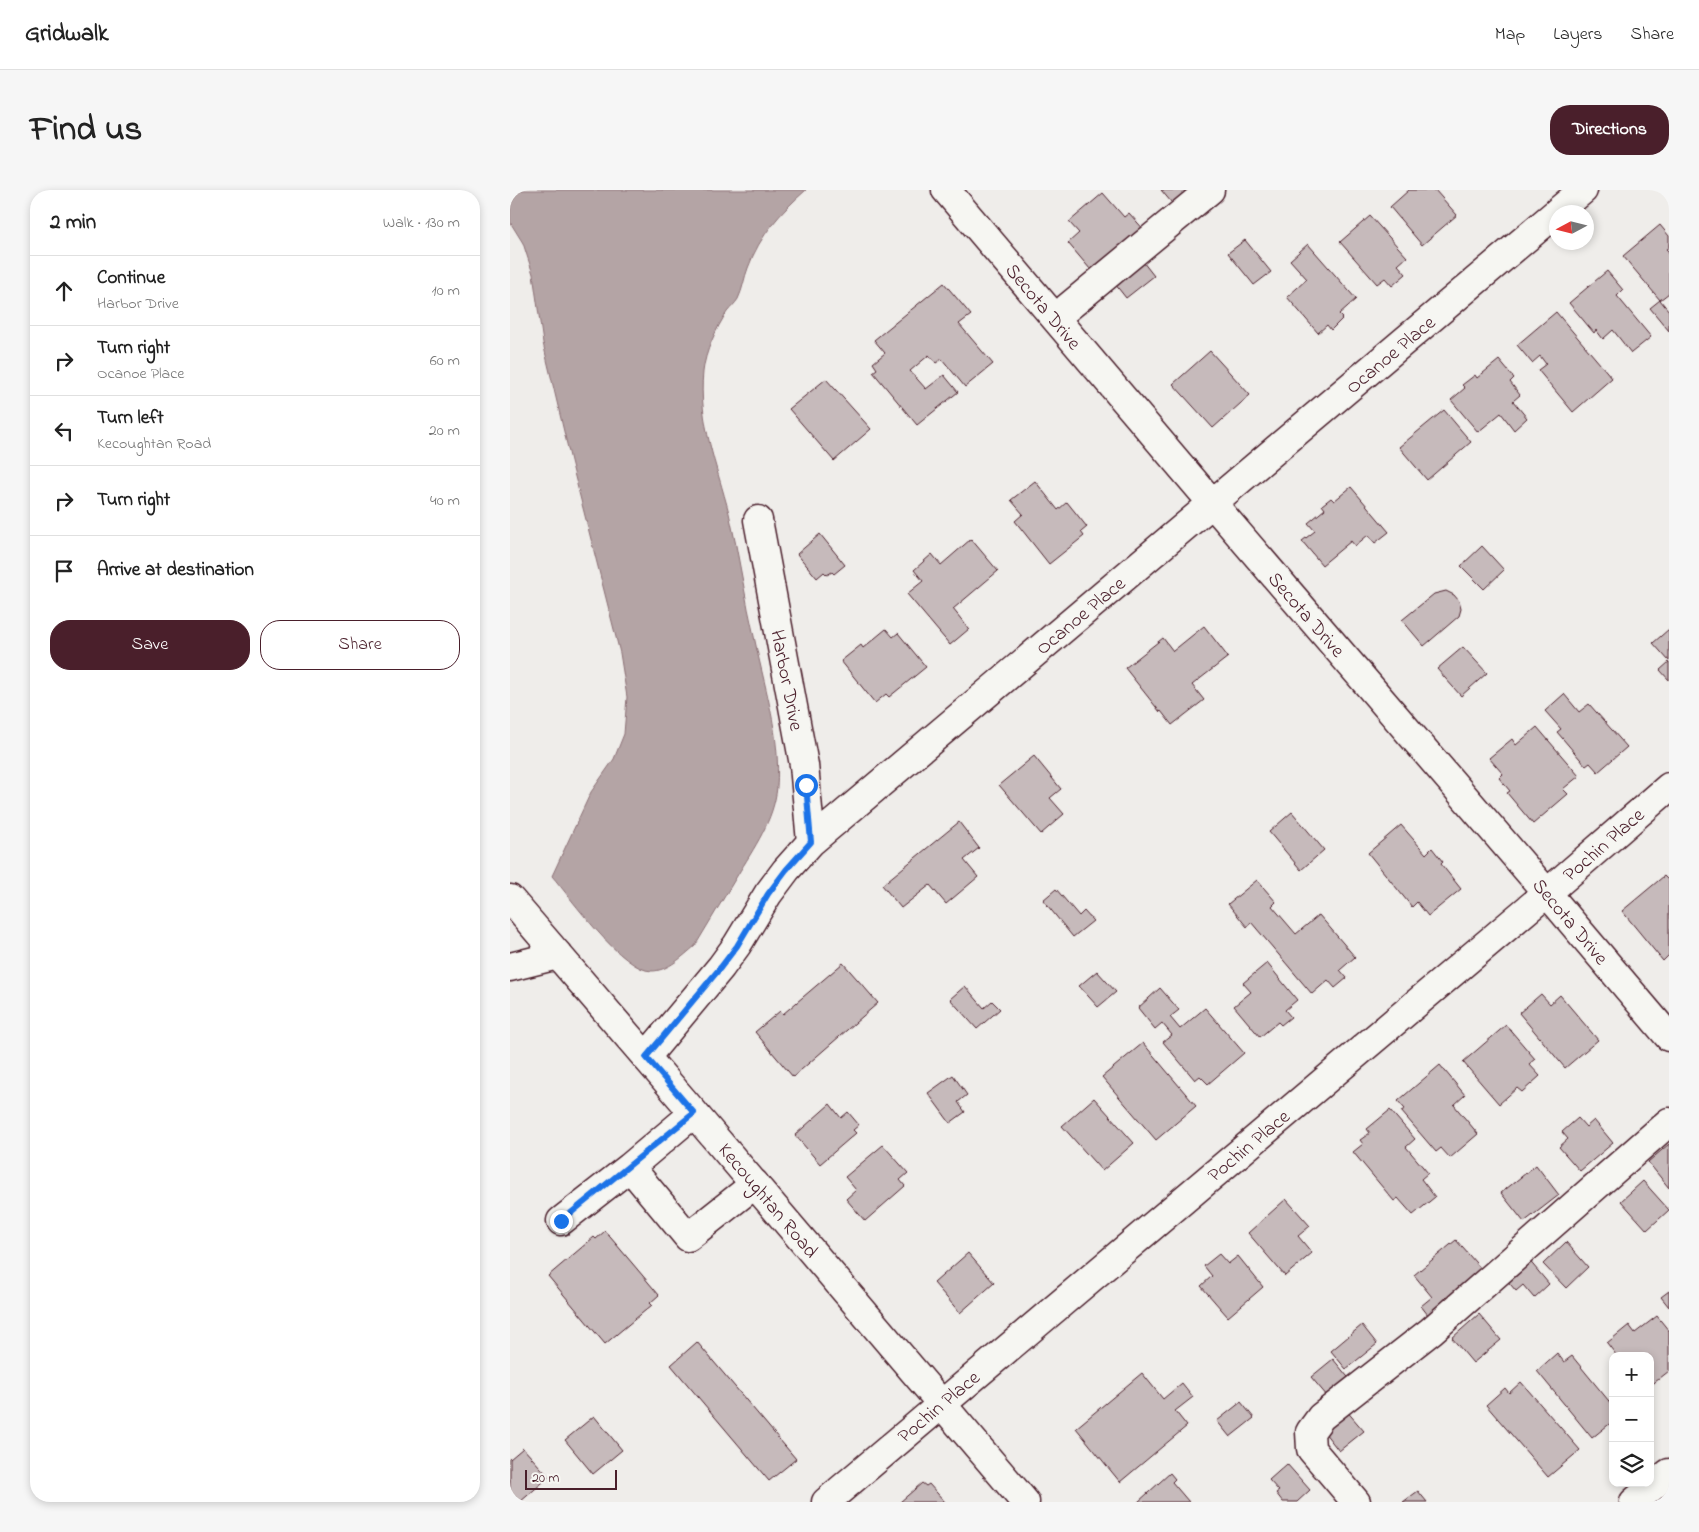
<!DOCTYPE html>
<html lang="en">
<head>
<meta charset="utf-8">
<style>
	:root { --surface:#fff; --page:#f6f6f6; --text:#222; --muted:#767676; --line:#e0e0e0; --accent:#4a1f2b }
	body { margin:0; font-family:"Indie Flower",sans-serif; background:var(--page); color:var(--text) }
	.controls { position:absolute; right:15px; bottom:15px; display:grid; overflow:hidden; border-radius:10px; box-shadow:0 2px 8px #0003 }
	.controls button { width:45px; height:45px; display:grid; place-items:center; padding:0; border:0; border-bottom:1px solid var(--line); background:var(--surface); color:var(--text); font:25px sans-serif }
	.compass { position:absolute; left:1039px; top:15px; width:45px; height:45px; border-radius:50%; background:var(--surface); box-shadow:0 2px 8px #0003; rotate:263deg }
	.scale { position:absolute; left:15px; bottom:12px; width:92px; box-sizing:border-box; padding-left:5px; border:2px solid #4a1f2b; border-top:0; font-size:14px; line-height:18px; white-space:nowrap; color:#4a1f2b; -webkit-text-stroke:4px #f6f6f2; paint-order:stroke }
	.stop { position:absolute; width:15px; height:15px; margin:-11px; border:4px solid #1a73e8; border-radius:50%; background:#fff }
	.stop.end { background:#1a73e8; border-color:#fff; box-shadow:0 1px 5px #0008 }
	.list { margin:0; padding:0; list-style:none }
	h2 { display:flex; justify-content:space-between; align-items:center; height:65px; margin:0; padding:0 20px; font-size:21px }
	h2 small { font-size:16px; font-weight:400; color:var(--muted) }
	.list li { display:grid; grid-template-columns:32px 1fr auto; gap:15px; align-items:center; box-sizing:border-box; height:70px; padding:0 20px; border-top:1px solid var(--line) }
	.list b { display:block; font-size:19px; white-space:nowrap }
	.list p { margin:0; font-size:16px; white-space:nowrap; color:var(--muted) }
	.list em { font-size:16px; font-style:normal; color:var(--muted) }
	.actions { display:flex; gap:10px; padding:15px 20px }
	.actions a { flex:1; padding:11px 0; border:1px solid var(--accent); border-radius:20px; text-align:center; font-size:18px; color:var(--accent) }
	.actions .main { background:var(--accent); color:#fff }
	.icon { flex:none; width:28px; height:28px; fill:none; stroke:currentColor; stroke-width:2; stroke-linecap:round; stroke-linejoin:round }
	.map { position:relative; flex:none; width:1159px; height:1312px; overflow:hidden; border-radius:20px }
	header { display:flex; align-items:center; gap:30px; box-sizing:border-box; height:70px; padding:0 25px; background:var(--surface); border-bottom:1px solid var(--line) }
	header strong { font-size:24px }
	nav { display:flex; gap:28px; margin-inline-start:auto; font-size:18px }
	.intro { display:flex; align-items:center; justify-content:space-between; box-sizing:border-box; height:120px; padding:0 30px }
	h1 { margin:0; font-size:35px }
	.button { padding:12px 22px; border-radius:20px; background:var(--accent); color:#fff; font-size:18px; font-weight:700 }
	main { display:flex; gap:30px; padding:0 30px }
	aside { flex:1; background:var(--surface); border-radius:20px; box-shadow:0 2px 8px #0003 }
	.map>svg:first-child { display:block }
	.water { fill:#b4a4a5; stroke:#8a6f74 }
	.building { fill:#c6babb; stroke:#4a1f2b }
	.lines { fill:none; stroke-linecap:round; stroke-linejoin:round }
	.minor-casing { stroke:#4a1f2b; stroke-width:31 }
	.major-casing { stroke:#4a1f2b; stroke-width:31 }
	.minor { stroke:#f6f6f2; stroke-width:28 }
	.major { stroke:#f6f6f2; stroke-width:28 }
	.route { stroke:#1a73e8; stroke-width:6 }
	.labels { text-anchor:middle; stroke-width:4.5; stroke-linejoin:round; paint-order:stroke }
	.street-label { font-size:20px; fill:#4a1f2b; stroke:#f6f6f2 }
</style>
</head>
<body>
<header>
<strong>Gridwalk</strong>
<nav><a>Map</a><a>Layers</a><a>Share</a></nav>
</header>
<div class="intro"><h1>Find us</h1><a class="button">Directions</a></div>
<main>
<aside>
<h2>2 min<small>Walk · 130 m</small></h2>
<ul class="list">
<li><svg class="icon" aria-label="ahead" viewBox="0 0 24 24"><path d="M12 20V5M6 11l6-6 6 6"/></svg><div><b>Continue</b><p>Harbor Drive</p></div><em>10 m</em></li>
<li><svg class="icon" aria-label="right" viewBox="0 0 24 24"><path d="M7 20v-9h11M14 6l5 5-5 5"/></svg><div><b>Turn right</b><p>Ocanoe Place</p></div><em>60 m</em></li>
<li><svg class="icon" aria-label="left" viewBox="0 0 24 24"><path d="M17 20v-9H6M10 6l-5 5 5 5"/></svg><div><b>Turn left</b><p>Kecoughtan Road</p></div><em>20 m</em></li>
<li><svg class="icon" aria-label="right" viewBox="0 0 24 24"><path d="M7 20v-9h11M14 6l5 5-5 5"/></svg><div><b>Turn right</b></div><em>40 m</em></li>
<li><svg class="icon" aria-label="arrive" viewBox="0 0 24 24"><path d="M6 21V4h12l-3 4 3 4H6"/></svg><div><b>Arrive at destination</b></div></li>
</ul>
<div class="actions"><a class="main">Save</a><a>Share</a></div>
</aside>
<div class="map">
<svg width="1159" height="1312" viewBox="0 0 1159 1312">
	<rect width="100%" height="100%" fill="#efedea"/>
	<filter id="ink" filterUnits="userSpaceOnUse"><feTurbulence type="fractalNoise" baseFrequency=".02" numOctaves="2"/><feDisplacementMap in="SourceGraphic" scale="10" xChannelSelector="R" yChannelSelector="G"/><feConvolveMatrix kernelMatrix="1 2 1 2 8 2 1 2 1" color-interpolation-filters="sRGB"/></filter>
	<g filter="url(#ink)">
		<!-- water -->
		<path class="water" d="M 0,0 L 296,0 C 270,23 250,45 238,78 C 234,88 233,99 228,109 C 225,114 221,117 217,122 C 206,139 195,162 193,182 C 188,231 207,276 219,323 C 229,365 235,409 245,451 C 255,499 271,547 267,597 C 264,630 244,658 227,686 C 213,709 199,733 185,756 C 173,766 158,781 142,781 C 112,781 61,708 42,686 L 81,602 L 104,569 L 114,544 L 117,507 L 110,463 L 61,271 L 33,153 L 23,84 L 13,53 L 0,32 Z"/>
		<!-- building -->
		<path class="building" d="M 651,0 L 689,0 L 667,19 Z
			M 899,0 L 925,0 L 947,25 L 912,55 L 880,17 Z
			M 593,3 L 614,27 L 619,23 L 636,42 L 586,86 L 558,53 L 569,43 L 559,32 Z
			M 860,26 L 897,67 L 888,75 L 896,84 L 882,96 L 875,88 L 867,94 L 830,52 Z
			M 1150,35 L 1159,46 L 1159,57 L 1156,59 L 1159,62 L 1159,103 L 1150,110 L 1113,66 Z
			M 735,50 L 761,82 L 744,95 L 718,63 Z
			M 798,54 L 846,109 L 829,124 L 833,128 L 821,140 L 817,135 L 808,143 L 777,107 L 797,89 L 780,70 Z
			M 633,72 L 644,86 L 616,108 L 605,94 Z
			M 1097,81 L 1113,100 L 1107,106 L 1141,147 L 1121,163 L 1103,140 L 1093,149 L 1086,140 L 1084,143 L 1059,113 Z
			M 434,93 L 461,125 L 449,134 L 483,174 L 455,197 L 432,169 L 426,173 L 419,165 L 400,181 L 416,199 L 434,185 L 448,202 L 407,235 L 363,182 L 367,179 L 363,173 L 375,163 L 364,150 Z
			M 1150,110 L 1159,121 L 1159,141 L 1140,118 Z
			M 1046,122 L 1102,188 L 1063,222 L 1028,180 L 1036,174 L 1030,166 L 1022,173 L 1007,155 Z
			M 700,161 L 740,205 L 703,238 L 663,194 Z
			M 989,170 L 1004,188 L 1000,192 L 1010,205 L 1003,211 L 1017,228 L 1004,240 L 991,223 L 968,242 L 941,210 L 955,198 L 952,195 L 965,185 L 967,188 Z
			M 316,189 L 361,239 L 324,271 L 279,219 Z
			M 934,220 L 961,252 L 917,290 L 889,257 Z
			M 525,291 L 548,320 L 557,312 L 577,337 L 571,342 L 574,346 L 539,374 L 505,331 L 513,324 L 501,310 Z
			M 841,297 L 879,342 L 865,353 L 858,345 L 845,356 L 841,351 L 812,375 L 792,351 L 805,341 L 798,333 L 815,319 L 812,315 L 821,308 L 824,311 Z
			M 310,344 L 335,375 L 324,384 L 322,382 L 317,385 L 314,382 L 307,388 L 287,364 Z
			M 461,349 L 488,381 L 443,419 L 459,439 L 440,455 L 397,404 L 413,391 L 404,380 L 422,364 L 431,375 Z
			M 972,356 L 994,380 L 974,399 L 951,376 Z
			M 936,401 L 944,405 L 949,411 L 951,419 L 949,426 L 914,456 L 892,430 L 924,404 Z
			M 694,436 L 718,467 L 682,495 L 694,510 L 662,535 L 651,521 L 650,522 L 615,478 L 653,448 L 663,461 Z
			M 376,439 L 383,447 L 388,443 L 416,477 L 379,507 L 376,504 L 365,513 L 331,471 L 351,455 L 353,458 Z
			M 1159,439 L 1159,471 L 1143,453 Z
			M 953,457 L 977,483 L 951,506 L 927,479 Z
			M 1159,472 L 1159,490 L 1150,480 Z
			M 1054,504 L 1069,522 L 1079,514 L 1117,557 L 1088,582 L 1080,573 L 1076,576 L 1047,542 L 1051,539 L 1035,521 Z
			M 1027,537 L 1069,586 L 1053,599 L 1058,604 L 1023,634 L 997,603 L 1000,601 L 989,588 L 993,584 L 979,568 L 1002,549 L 1006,555 Z
			M 524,566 L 551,599 L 540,608 L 554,624 L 531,644 L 489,595 Z
			M 782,622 L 814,660 L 791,680 L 759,642 Z
			M 449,632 L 469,658 L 454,670 L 468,687 L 436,714 L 420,695 L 391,718 L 372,695 Z
			M 891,635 L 916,664 L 922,658 L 933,672 L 931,674 L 951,699 L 918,726 L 907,712 L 902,717 L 858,663 Z
			M 1154,686 L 1159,691 L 1159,765 L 1153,771 L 1112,721 Z
			M 747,690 L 766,712 L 762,716 L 786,744 L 809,725 L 845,767 L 830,780 L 837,788 L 825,798 L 818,790 L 802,804 L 741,732 L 737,737 L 718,714 Z
			M 546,699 L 569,726 L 574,721 L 583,731 L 563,747 L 533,710 Z
			M 333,773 L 368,813 L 283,887 L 245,842 L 270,821 L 273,824 Z
			M 757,773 L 787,810 L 775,820 L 781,827 L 771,835 L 768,832 L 750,847 L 724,816 L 741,802 L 733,793 Z
			M 587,781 L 606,802 L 588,817 L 569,796 Z
			M 455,796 L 474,818 L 482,811 L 490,819 L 467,839 L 440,809 Z
			M 650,798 L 669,820 L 660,827 L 670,839 L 695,818 L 734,863 L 698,894 L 690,886 L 685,890 L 653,852 L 662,845 L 652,833 L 645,839 L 628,818 Z
			M 1031,804 L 1040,814 L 1050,805 L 1088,850 L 1055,878 L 1009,823 Z
			M 996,835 L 1025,869 L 1019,874 L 1030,886 L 1012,902 L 1007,898 L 989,914 L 953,872 Z
			M 633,853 L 686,916 L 646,950 L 592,887 Z
			M 930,875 L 955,905 L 944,915 L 968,944 L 940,968 L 931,958 L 926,962 L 891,921 L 895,919 L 888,911 Z
			M 443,885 L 457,905 L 448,912 L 455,922 L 440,933 L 418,903 Z
			M 584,908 L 624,953 L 592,981 L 552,936 Z
			M 320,914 L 331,928 L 338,922 L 349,935 L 343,940 L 346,943 L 310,974 L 285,945 Z
			M 880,920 L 905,949 L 896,957 L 918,983 L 911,989 L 925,1007 L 903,1025 L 888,1008 L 884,1011 L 843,962 L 853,954 L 850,950 L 860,943 L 857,939 Z
			M 1068,928 L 1076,937 L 1084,930 L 1103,953 L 1070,981 L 1049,957 L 1058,949 L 1052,942 Z
			M 1159,954 L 1159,998 L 1138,972 Z
			M 373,955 L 398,983 L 390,990 L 395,996 L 355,1031 L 336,1009 L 346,1000 L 335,987 Z
			M 1026,975 L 1049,1005 L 1014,1032 L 991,1003 Z
			M 1133,991 L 1159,1020 L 1137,1040 L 1111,1011 Z
			M 776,1009 L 800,1036 L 788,1046 L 802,1063 L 775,1086 L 738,1043 Z
			M 95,1041 L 149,1105 L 140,1113 L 142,1115 L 95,1154 L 38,1086 L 84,1047 L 86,1049 Z
			M 946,1050 L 972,1080 L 918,1125 L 911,1116 L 922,1107 L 904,1085 Z
			M 1056,1052 L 1078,1077 L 1056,1098 L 1033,1074 Z
			M 458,1063 L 484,1093 L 450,1123 L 424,1093 Z
			M 709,1064 L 718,1074 L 728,1066 L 753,1097 L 718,1127 L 691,1096 L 702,1086 L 694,1076 Z
			M 1018,1069 L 1039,1094 L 1024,1108 L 1013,1095 L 1006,1101 L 995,1088 Z
			M 1159,1101 L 1159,1117 L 1151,1107 Z
			M 969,1124 L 991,1150 L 963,1173 L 942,1148 Z
			M 1147,1126 L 1159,1141 L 1159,1181 L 1140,1196 L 1140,1166 L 1107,1166 L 1097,1153 L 1119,1135 L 1125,1143 Z
			M 852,1135 L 867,1154 L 836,1179 L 821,1161 Z
			M 187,1152 L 286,1269 L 259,1291 L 161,1175 Z
			M 1047,1163 L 1054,1172 L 1062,1166 L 1103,1216 L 1103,1231 L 1082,1248 L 1027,1181 Z
			M 823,1169 L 842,1192 L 823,1213 L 801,1187 Z
			M 632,1183 L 653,1209 L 672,1193 L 683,1207 L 665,1221 L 677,1236 L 610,1292 L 566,1238 Z
			M 1011,1192 L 1070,1260 L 1038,1287 L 976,1215 L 995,1198 L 999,1203 Z
			M 731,1212 L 744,1228 L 720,1247 L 707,1231 Z
			M 835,1219 L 854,1241 L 829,1261 L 811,1238 Z
			M 84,1226 L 112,1260 L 83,1284 L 55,1250 Z
			M 13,1258 L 39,1287 L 10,1312 L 3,1312 L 0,1309 L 0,1269 Z
			M 777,1274 L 800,1300 L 787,1312 L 773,1312 L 766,1303 L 769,1301 L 759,1290 Z
			M 660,1283 L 665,1289 L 662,1292 L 679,1312 L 628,1312 Z
			M 412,1293 L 416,1296 L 419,1294 L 435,1312 L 390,1312 Z
			M 908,1301 L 917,1312 L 893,1312 Z"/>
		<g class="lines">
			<defs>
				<path id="minor" d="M 436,0 L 703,314 L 1037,703 L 1159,847
					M 1047,22 L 1073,0
					M 545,128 L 700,0
					M 248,330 L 294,575 L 301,652
					M 0,777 L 48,765
					M 136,867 L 211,777 L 227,755 L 258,704 L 276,680 L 301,652 L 1046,23
					M 184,923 L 120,977 L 178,1047 L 245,994
					M 51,1031 L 120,977
					M 316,1312 L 1037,703 L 1159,597
					M 846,1312 L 801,1259 L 800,1242 L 811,1227 L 921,1141 L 1159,932"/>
				<path id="major" d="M 0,709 L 184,923 L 515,1312
					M 1124,1312 L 1159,1283"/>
			</defs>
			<!-- minor casing -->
			<use href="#minor" class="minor-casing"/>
			<!-- major casing -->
			<use href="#major" class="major-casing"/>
			<!-- minor -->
			<use href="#minor" class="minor"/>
			<!-- major -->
			<use href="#major" class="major"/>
		</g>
	</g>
	<g class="lines" filter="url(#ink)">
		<!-- route -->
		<path class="route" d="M 51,1031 L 184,923 L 136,867 L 211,777 L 227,756 L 258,704 L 276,680 L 301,652 L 296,595"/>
	</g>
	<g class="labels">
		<!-- street labels -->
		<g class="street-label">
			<text transform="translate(534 116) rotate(50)" y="7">Secota Drive</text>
			<text transform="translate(880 164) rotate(-40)" y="7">Ocanoe Place</text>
			<text transform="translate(797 424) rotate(49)" y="7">Secota Drive</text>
			<text transform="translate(570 425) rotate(-40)" y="7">Ocanoe Place</text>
			<text transform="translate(278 490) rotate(79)" y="7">Harbor Drive</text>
			<text transform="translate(1093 654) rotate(-41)" y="7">Pochin Place</text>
			<text transform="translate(1061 731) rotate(50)" y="7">Secota Drive</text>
			<text transform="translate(738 955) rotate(-40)" y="7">Pochin Place</text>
			<text transform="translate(259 1010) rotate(50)" y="7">Kecoughtan Road</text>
			<text transform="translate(428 1216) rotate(-40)" y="7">Pochin Place</text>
		</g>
	</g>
</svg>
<div class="controls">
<button>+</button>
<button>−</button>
<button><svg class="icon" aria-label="layers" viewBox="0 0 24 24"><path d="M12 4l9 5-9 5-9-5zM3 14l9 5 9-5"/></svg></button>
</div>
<svg class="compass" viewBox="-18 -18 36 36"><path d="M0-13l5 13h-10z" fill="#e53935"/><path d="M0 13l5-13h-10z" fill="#767676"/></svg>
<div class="scale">20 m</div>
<div class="stop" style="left:296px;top:595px"></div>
<div class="stop end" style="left:51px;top:1031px"></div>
</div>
</main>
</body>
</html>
